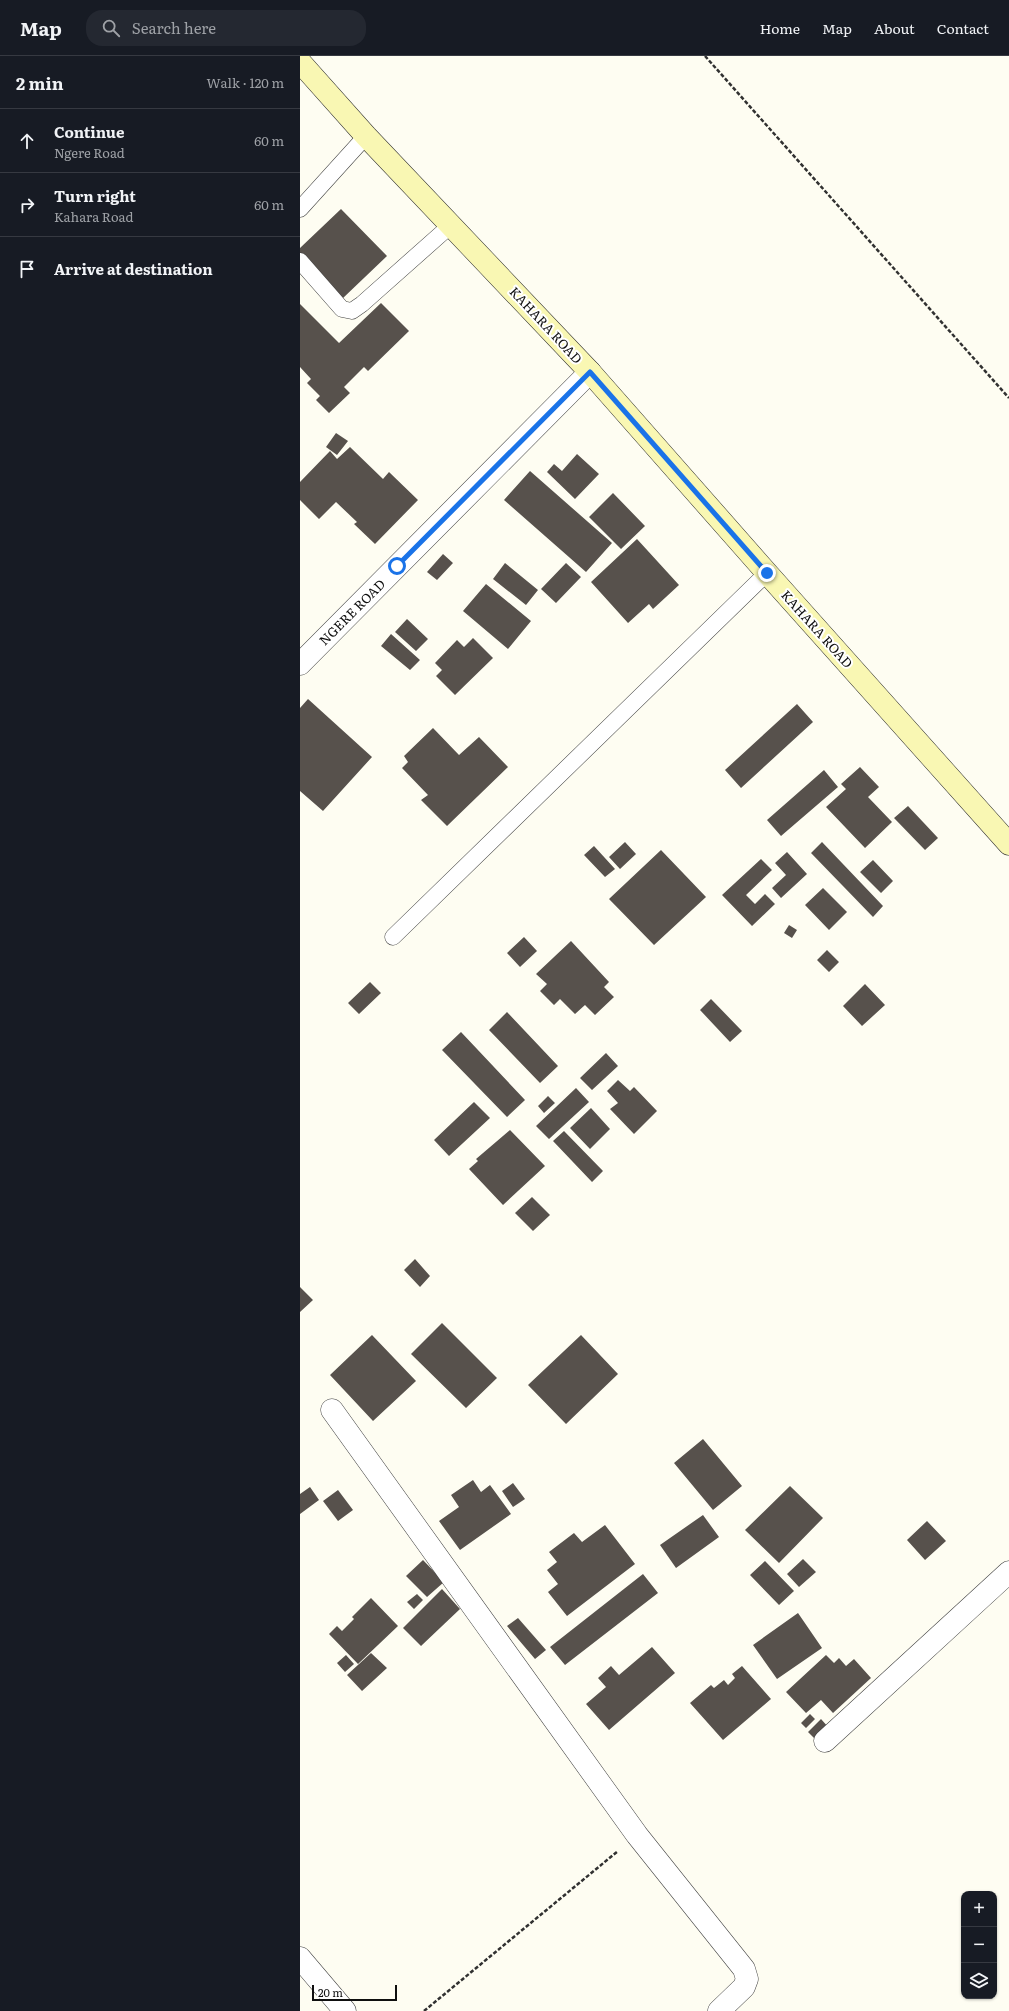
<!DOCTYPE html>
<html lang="en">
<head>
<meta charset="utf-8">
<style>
	:root { --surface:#171b24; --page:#242831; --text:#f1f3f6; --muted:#9ea1a6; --line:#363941 }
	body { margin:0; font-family:Literata,serif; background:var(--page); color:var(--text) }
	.controls { position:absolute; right:12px; bottom:12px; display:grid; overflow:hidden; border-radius:8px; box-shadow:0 1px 3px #0004 }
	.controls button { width:36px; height:36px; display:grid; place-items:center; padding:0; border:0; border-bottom:1px solid var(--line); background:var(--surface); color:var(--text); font:20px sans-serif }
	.scale { position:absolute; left:12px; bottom:10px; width:85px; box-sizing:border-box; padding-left:4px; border:2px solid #0f0f0f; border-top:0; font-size:11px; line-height:14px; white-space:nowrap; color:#0f0f0f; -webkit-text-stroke:3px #fff; paint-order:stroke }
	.stop { position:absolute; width:12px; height:12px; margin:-9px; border:3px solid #1a73e8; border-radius:50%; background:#fff }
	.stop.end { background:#1a73e8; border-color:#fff; box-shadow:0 1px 4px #0008 }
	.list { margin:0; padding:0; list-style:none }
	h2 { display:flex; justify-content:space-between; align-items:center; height:52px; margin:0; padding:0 16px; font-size:17px }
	h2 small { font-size:13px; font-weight:400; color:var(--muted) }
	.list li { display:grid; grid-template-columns:26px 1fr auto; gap:12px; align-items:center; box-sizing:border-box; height:64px; padding:0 16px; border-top:1px solid var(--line) }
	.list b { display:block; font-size:15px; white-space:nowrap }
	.list p { margin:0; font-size:13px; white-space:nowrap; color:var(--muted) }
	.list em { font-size:13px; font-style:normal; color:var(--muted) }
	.icon { flex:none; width:22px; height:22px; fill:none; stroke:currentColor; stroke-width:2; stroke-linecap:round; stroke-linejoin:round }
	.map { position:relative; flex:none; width:709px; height:1955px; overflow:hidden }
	header { display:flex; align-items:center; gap:24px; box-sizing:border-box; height:56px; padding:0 20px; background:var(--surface); border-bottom:1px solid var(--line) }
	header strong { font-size:19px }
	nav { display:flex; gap:22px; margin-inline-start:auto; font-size:14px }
	.search { width:280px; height:36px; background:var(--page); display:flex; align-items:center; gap:10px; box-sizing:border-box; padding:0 14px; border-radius:16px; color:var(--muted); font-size:15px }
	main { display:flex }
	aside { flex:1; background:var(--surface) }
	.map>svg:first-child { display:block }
	.building { fill:#57514c }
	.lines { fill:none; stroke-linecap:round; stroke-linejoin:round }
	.lane-casing { stroke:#424242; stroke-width:17 }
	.street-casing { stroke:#424242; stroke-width:23 }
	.secondary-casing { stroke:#313131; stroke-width:23 }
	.path { stroke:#313131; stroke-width:2.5; stroke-dasharray:4 2; stroke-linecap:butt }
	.lane { stroke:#fff; stroke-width:16 }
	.street { stroke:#fff; stroke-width:22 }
	.secondary { stroke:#f9f7b3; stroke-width:22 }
	.route { stroke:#1a73e8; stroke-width:5 }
	.labels { text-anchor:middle; stroke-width:4; stroke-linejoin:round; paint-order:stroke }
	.street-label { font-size:13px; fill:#0f0f0f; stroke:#fff }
</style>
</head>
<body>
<header>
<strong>Map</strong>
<div class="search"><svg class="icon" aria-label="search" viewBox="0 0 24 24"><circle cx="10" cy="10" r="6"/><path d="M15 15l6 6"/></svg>Search here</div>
<nav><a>Home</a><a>Map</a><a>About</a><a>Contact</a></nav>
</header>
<main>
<aside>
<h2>2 min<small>Walk · 120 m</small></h2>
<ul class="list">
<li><svg class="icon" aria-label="ahead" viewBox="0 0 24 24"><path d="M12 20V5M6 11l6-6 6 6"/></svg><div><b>Continue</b><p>Ngere Road</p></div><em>60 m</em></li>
<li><svg class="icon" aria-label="right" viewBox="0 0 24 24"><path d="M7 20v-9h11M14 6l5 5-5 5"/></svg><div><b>Turn right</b><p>Kahara Road</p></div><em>60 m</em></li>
<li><svg class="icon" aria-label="arrive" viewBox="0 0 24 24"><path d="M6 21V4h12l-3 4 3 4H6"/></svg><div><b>Arrive at destination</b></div></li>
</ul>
</aside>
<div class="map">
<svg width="709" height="1955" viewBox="0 0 709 1955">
	<rect width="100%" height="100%" fill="#fefdf2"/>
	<!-- building -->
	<path class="building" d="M 41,153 L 87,200 L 42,243 L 0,199 L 0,192 Z
		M 81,247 L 109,275 L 68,315 L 64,311 L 44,331 L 50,337 L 29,357 L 16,344 L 20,340 L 7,327 L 11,323 L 0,311 L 0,248 L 39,287 Z
		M 36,377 L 48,385 L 37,399 L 26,391 Z
		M 50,391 L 83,423 L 89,416 L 118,444 L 75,488 L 54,468 L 57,466 L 36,446 L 19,463 L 0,444 L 0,426 L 30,395 L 37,403 Z
		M 277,398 L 299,418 L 275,443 L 247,416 L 254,408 L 262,415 Z
		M 230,415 L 312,487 L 286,516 L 204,444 Z
		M 313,437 L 345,470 L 321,493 L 289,461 Z
		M 337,483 L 379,529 L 353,553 L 349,548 L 328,567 L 291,526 Z
		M 143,498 L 153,507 L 137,524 L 127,516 Z
		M 205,507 L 238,534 L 226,549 L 193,523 Z
		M 266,507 L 281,521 L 256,547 L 241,533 Z
		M 186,528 L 231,565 L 208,593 L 163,555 Z
		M 107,563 L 128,583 L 116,595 L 95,576 Z
		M 91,578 L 120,604 L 110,614 L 81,590 Z
		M 173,582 L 193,602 L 155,639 L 136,620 L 142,614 L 135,607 L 157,584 L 164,591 Z
		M 8,643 L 72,701 L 23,755 L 0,735 L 0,652 Z
		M 497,648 L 513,666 L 441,732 L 425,714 Z
		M 133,672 L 159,699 L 179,681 L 208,711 L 147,770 L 121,744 L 128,739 L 102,712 L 108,706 L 104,700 Z
		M 560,711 L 579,731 L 568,741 L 592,766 L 565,792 L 526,751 L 546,733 L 541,728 Z
		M 524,714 L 538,731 L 481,780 L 467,764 Z
		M 608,750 L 638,782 L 625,794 L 594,762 Z
		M 325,786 L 336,798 L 320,813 L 309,801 Z
		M 522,786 L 583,850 L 573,861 L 511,797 Z
		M 294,790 L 315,813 L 305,821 L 284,799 Z
		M 361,794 L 406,841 L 354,889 L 309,843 Z
		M 487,796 L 507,818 L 481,842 L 472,832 L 486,819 L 475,807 Z
		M 461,803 L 472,814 L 446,839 L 455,848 L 465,838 L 475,848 L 452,870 L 422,839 Z
		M 573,804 L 593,825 L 581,837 L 560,816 Z
		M 523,832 L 547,856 L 529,874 L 505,849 Z
		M 489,869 L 497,874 L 492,882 L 484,877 Z
		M 224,881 L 237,895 L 220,911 L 207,897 Z
		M 271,885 L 309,926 L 304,931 L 314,941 L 295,959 L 285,949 L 275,958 L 260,943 L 254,949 L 240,935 L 247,928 L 236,918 Z
		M 527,894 L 539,906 L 529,916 L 517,904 Z
		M 70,926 L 81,937 L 59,958 L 48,947 Z
		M 565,928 L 585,949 L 562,970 L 543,950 Z
		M 411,943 L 442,975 L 430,986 L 400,954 Z
		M 207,956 L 258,1010 L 240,1027 L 189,974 Z
		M 161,976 L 225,1044 L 207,1061 L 142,994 Z
		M 306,997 L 318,1010 L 292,1034 L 280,1022 Z
		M 318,1024 L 330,1035 L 334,1031 L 357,1055 L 334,1078 L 310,1053 L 318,1047 L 307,1035 Z
		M 276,1032 L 289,1046 L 249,1083 L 236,1070 Z
		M 248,1040 L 255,1047 L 244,1057 L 238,1050 Z
		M 174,1046 L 190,1062 L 149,1100 L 134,1084 Z
		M 291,1052 L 310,1073 L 290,1093 L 270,1072 Z
		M 210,1074 L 245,1110 L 203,1149 L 169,1113 L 178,1105 L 176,1103 Z
		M 264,1075 L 303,1115 L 292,1126 L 253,1085 Z
		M 232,1141 L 250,1159 L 233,1175 L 215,1157 Z
		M 115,1203 L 130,1220 L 120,1231 L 104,1214 Z
		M 0,1231 L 13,1244 L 0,1256 Z
		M 142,1267 L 197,1322 L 166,1352 L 111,1298 Z
		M 72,1279 L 116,1325 L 73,1365 L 30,1319 Z
		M 281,1279 L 318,1318 L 266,1368 L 228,1329 Z
		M 403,1383 L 442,1430 L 413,1454 L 374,1407 Z
		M 173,1424 L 181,1436 L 190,1429 L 211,1458 L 160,1494 L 139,1465 L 159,1451 L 151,1439 Z
		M 213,1427 L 225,1443 L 213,1451 L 202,1435 Z
		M 490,1430 L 523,1462 L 479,1507 L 445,1474 Z
		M 10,1431 L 19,1444 L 0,1458 L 0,1438 Z
		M 38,1434 L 53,1454 L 38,1465 L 23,1445 Z
		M 403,1459 L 419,1481 L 376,1512 L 360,1489 Z
		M 627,1465 L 646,1485 L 625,1504 L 607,1484 Z
		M 305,1469 L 335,1508 L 267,1560 L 248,1536 L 258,1528 L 247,1514 L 257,1506 L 249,1496 L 274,1477 L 282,1486 Z
		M 503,1503 L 516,1516 L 499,1531 L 487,1518 Z
		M 123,1504 L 144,1526 L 127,1541 L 106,1520 Z
		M 465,1505 L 494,1535 L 479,1549 L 450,1519 Z
		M 343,1518 L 358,1537 L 265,1609 L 250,1591 Z
		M 142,1533 L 160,1553 L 121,1590 L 103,1572 Z
		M 117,1538 L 123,1544 L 114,1553 L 107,1546 Z
		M 71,1542 L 98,1570 L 58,1608 L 29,1578 L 37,1570 L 42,1575 L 54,1563 L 52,1561 Z
		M 498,1557 L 522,1592 L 477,1623 L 453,1589 Z
		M 218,1562 L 246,1594 L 235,1603 L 207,1570 Z
		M 352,1591 L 375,1617 L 309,1674 L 286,1648 L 306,1631 L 298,1622 L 311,1610 L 319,1619 Z
		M 71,1597 L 87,1612 L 62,1635 L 47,1619 Z
		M 46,1599 L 54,1608 L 45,1616 L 37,1607 Z
		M 526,1599 L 534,1607 L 539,1602 L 546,1610 L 554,1603 L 571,1622 L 533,1657 L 521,1644 L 506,1657 L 486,1636 Z
		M 442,1610 L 471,1643 L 423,1684 L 390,1647 L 411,1629 L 414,1632 L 424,1624 L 428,1629 L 435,1622 L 432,1618 Z
		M 510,1658 L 515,1663 L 506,1672 L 501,1667 Z
		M 521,1663 L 529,1672 L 516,1684 L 508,1676 Z"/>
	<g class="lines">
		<defs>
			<path id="lane" d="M 0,153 L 66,80
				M 0,205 L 42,253 L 52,255 L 62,248 L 151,169
				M 93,881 L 467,517"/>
			<path id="street" d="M 0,608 L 290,316
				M 32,1354 L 337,1779 L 444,1913 L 447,1923 L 444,1931 L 419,1955
				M 525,1685 L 709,1516
				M 0,1902 L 45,1955"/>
			<path id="secondary" d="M 0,6 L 66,80 L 290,316 L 467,517 L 709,788"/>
		</defs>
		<!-- lane casing -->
		<use href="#lane" class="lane-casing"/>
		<!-- street casing -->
		<use href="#street" class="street-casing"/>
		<!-- secondary casing -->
		<use href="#secondary" class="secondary-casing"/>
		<!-- path -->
		<path class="path" d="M 405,0 L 709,342
			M 124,1955 L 318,1795"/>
		<!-- lane -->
		<use href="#lane" class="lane"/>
		<!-- street -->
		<use href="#street" class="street"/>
		<!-- secondary -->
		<use href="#secondary" class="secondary"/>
	</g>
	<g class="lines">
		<!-- route -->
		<path class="route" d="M 97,510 L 290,316 L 467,517"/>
	</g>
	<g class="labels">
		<!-- street labels -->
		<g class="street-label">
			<text transform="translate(246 269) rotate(47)" y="5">KAHARA ROAD</text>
			<text transform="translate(52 556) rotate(-45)" y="5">NGERE ROAD</text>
			<text transform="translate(517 573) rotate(48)" y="5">KAHARA ROAD</text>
		</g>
	</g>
</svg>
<div class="controls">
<button>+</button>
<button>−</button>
<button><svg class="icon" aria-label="layers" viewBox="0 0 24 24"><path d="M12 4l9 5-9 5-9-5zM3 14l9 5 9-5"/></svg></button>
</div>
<div class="scale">20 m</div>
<div class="stop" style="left:97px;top:510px"></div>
<div class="stop end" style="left:467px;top:517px"></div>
</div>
</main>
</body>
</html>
